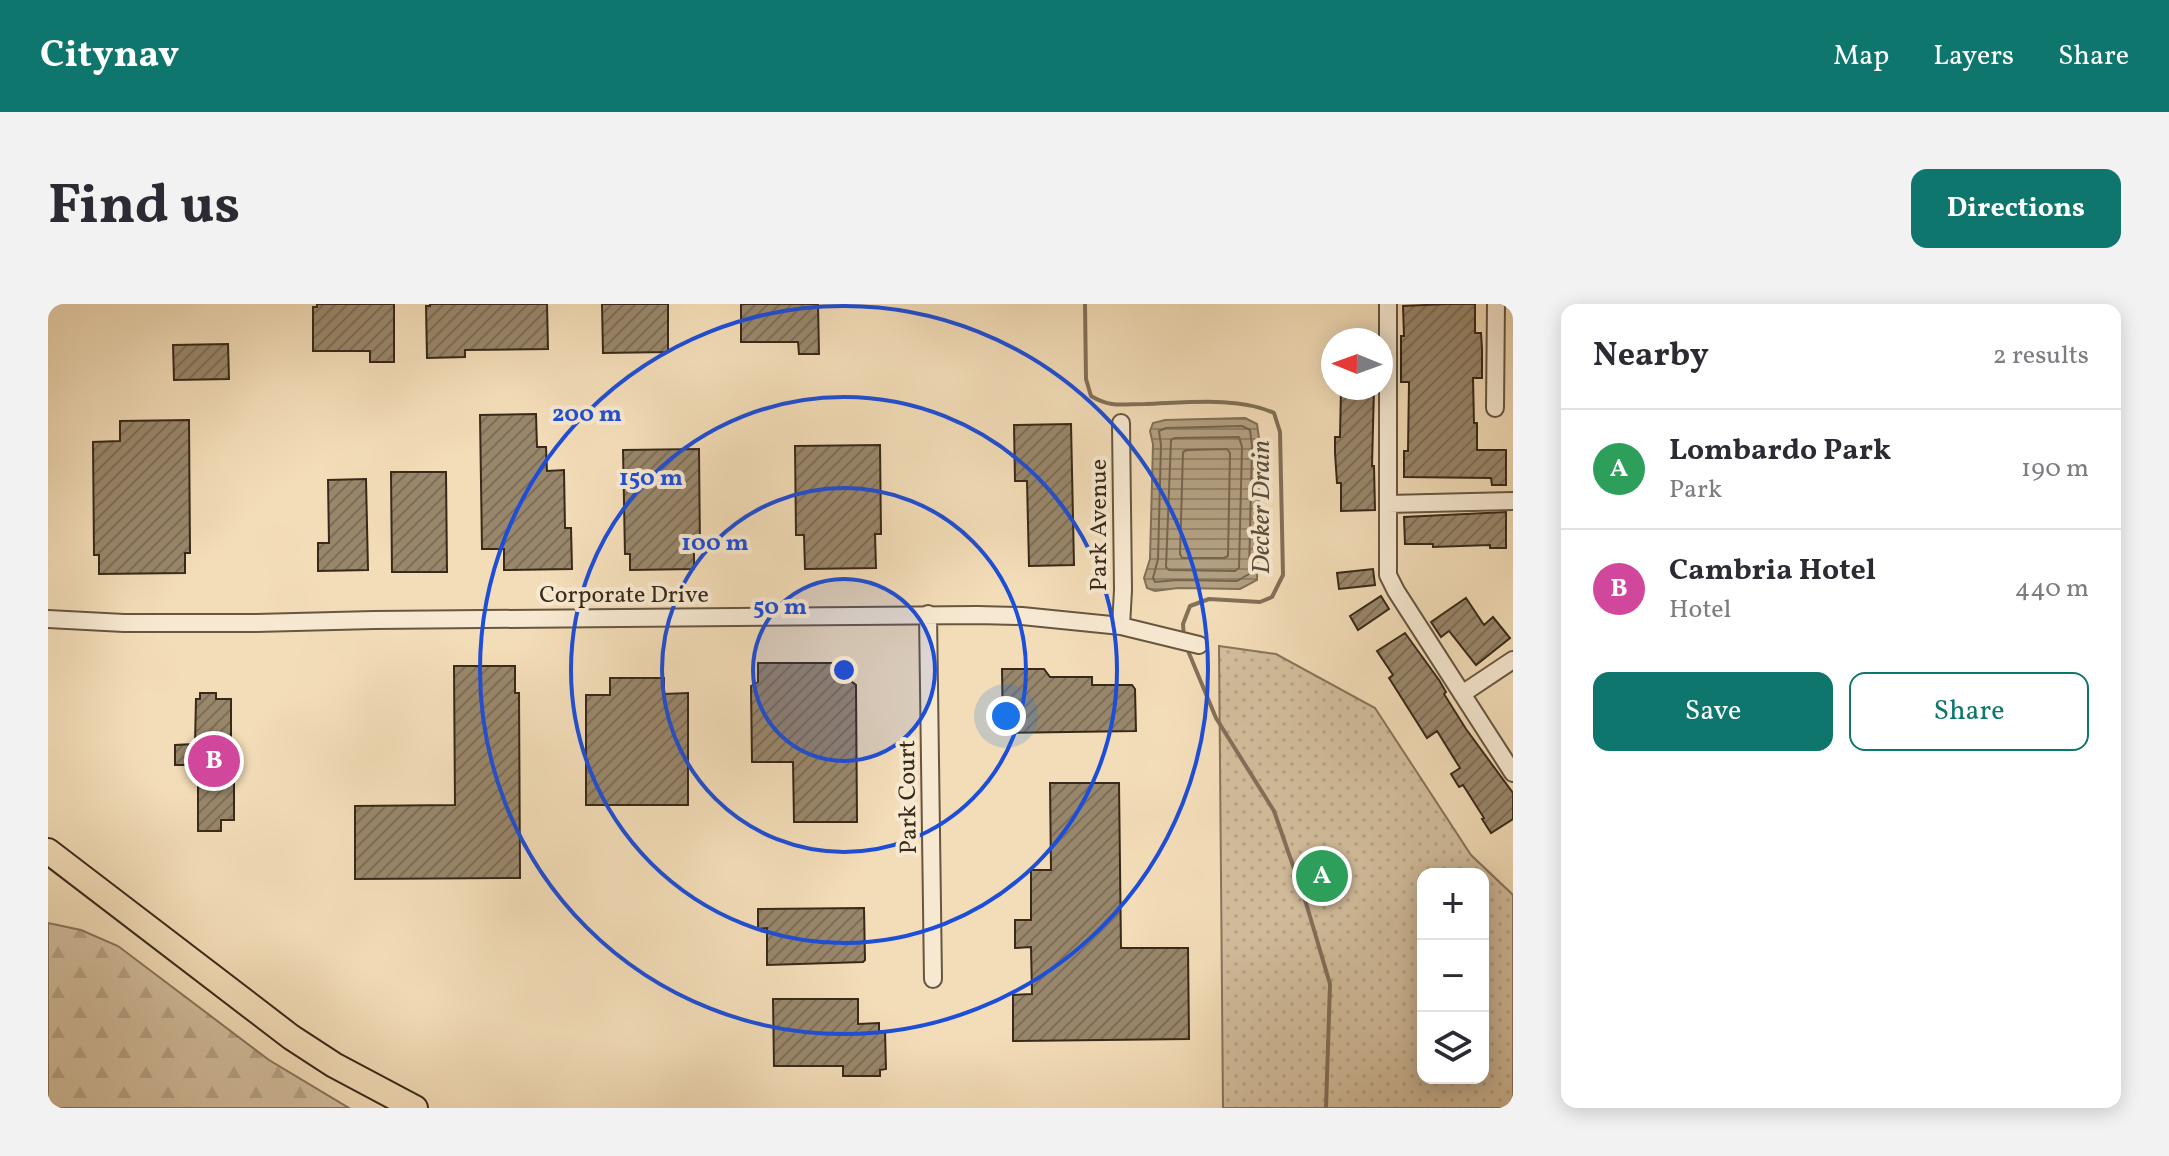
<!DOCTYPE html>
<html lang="en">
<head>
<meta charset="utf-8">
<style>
	:root { --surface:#fff; --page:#f2f2f3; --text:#2b2b33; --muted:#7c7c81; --line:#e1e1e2; --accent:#0f766e }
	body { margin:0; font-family:Vollkorn,serif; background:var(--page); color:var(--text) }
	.controls { position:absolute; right:24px; bottom:24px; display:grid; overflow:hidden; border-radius:16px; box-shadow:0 4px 20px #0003 }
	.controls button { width:72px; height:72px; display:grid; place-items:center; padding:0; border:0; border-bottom:2px solid var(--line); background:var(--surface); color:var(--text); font:40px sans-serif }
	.compass { position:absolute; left:1273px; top:24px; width:72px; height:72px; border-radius:50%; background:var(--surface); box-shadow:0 4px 20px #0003; rotate:271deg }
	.you { position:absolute; left:958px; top:412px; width:28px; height:28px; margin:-20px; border:6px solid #fff; border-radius:50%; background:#1a73e8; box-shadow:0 0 0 12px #1a73e833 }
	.badge { display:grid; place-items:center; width:52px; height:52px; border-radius:50%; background:var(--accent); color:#fff; font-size:26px; font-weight:700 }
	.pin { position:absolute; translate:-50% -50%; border:4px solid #fff; box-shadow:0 2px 8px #0006 }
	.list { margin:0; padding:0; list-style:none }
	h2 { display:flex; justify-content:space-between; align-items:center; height:104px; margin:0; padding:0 32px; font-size:34px }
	h2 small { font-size:26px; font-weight:400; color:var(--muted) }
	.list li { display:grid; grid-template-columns:52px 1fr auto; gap:24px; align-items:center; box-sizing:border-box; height:120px; padding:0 32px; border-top:2px solid var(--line) }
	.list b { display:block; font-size:30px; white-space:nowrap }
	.list p { margin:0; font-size:26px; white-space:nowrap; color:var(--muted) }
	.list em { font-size:26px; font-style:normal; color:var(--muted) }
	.actions { display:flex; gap:16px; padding:24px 32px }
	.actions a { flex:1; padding:18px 0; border:2px solid var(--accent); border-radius:16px; text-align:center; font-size:28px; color:var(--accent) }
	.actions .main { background:var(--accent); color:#fff }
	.icon { flex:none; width:44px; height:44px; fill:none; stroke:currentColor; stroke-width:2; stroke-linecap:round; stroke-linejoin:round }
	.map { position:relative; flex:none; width:1465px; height:804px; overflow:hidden; border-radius:16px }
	header { display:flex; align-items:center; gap:48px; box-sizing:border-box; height:112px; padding:0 40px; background:var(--accent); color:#fff }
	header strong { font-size:38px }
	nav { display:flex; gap:44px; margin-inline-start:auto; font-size:28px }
	.intro { display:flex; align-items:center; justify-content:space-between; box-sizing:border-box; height:192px; padding:0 48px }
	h1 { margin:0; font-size:56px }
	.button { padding:20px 36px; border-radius:16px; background:var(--accent); color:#fff; font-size:28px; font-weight:700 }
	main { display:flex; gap:48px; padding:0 48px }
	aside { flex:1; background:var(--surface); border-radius:16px; box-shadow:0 4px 20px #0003 }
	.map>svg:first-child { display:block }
	.green { fill:url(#green-dots); stroke:#86745a; stroke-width:2; fill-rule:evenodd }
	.forest { fill:url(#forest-firs); stroke:#86745a; stroke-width:2 }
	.water { fill:url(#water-rules); stroke:#827058; stroke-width:2 }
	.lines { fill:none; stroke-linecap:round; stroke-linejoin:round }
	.shore { stroke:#76644d; stroke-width:2 }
	.stream { stroke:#827058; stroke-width:4 }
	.building { fill:url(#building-hatch); stroke:#382918; stroke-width:2 }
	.minor-casing { stroke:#675640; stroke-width:20 }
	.highway-casing { stroke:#382918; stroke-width:28 }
	.minor { stroke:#f7e9d1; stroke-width:16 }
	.highway { stroke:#f3ddb8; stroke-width:24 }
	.ring { fill:none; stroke:#1d4ed8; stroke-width:4 }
	.labels { text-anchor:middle; stroke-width:8; stroke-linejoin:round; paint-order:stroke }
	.street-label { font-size:24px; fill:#382918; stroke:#f7e9d1 }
	.water-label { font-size:26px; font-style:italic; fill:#5d4d38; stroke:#f7e9d1 }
	.centre { fill:#1d4ed8; stroke:#f7e9d1; stroke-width:4 }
	.ring-label { font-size:24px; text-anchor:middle; font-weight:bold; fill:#1d4ed8; stroke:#f7e9d1; stroke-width:8; stroke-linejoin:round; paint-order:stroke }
</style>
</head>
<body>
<header>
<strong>Citynav</strong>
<nav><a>Map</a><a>Layers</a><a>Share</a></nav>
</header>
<div class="intro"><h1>Find us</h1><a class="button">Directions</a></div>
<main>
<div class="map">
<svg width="1465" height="804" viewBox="0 0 1465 804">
	<defs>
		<pattern id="green-dots" width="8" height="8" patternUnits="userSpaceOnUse" patternTransform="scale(2)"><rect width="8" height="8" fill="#d3be9d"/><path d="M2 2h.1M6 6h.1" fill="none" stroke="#b6a386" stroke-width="1.8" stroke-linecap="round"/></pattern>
		<pattern id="forest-firs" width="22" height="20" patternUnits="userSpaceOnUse" patternTransform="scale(2)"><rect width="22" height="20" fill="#d3be9d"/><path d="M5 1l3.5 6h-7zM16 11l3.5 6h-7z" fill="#b6a386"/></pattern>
		<pattern id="water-rules" width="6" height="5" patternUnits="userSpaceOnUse" patternTransform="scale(2)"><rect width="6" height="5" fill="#b3a082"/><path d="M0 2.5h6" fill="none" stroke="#938269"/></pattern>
		<pattern id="building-hatch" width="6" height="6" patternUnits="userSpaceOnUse" patternTransform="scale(2)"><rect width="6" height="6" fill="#99876b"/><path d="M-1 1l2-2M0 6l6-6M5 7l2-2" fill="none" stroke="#7e6e57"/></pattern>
	</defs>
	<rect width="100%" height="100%" fill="#f3ddb8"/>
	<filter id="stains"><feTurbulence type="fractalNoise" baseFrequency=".0025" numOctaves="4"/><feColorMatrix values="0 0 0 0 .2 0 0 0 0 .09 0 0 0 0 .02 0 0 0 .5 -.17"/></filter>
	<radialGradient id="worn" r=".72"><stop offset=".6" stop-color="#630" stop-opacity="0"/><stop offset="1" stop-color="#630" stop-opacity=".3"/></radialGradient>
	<!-- green -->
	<path class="green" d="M 1171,342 L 1228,350 L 1327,404 L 1423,551 L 1465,591 L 1465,804 L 1175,804 ZM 1375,570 L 1435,570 L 1435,774 L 1375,774 Z"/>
	<!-- forest -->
	<path class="forest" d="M 0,619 L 33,626 L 70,642 L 221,756 L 301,804 L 0,804 Z"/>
	<!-- water -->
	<path class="water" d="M 1197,114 L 1209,120 L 1212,141 L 1209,276 L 1192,285 L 1130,284 L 1107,287 L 1099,284 L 1096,274 L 1102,255 L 1105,140 L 1102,127 L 1105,119 L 1117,116 Z"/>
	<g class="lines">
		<!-- shore -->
		<path class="shore" d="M 1194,122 L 1202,126 L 1204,142 L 1201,270 L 1189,277 L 1129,276 L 1107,278 L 1105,274 L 1110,255 L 1113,141 L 1111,127 L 1118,124 Z
			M 1191,133 L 1194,143 L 1191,264 L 1187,267 L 1121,266 L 1118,263 L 1123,136 L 1127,134 Z
			M 1179,145 L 1182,149 L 1180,252 L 1176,254 L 1134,254 L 1132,250 L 1135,148 L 1139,146 Z"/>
		<!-- stream -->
		<path class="stream" d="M 1037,0 L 1038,75 L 1043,92 C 1063,104 1074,100 1097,100 C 1135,99 1191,92 1226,109 L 1232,128 L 1235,271 L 1224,293 L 1212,298 L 1161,295 L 1142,302 L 1135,320 L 1136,334
			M 1138,342 L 1168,414 L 1226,507 L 1258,599 L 1282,680 L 1278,804"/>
	</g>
	<!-- building -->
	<path class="building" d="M 269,0 L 346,0 L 346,58 L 322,58 L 322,47 L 265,47 L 265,3 L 269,3 Z
		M 382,0 L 499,0 L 500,45 L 417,46 L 417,53 L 379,54 L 378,2 L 382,2 Z
		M 554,0 L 620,0 L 620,48 L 555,49 Z
		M 693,0 L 770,0 L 771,50 L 751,50 L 750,38 L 693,38 Z
		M 1400,0 L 1427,0 L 1427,29 L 1433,29 L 1434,45 L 1434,74 L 1425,74 L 1426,119 L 1429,119 L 1429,146 L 1458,146 L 1458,181 L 1444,181 L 1443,174 L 1356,173 L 1356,147 L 1360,147 L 1361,78 L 1353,78 L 1353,32 L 1356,32 L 1355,2 Z
		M 180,40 L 181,75 L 126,76 L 125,41 Z
		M 1293,84 L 1326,84 L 1324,162 L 1326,162 L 1327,206 L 1293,207 L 1293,179 L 1289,179 L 1287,149 L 1287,133 L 1292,133 Z
		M 488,110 L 489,143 L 498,143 L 499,167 L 516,166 L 517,224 L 523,224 L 524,265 L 456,266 L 456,245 L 434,245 L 432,111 Z
		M 141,116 L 142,249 L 137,249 L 137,269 L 51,270 L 51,251 L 46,251 L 45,138 L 72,137 L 72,117 Z
		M 1023,120 L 1026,261 L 981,262 L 979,177 L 967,177 L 966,121 Z
		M 832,141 L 833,230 L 827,230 L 828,264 L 757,265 L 756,231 L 748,231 L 747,142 Z
		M 651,145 L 652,246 L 646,246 L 646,265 L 582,266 L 582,250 L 577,250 L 575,146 Z
		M 343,168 L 398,168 L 399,268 L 344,268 Z
		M 318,175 L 320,266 L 270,267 L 270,239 L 281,239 L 280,176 Z
		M 1458,208 L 1458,244 L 1442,244 L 1442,241 L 1385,243 L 1385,240 L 1357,240 L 1356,213 Z
		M 1325,265 L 1327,281 L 1291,285 L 1289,269 Z
		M 1333,292 L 1341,305 L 1310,326 L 1302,312 Z
		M 1418,294 L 1436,321 L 1445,313 L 1462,334 L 1428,361 L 1401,327 L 1393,333 L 1383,318 Z
		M 1357,329 L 1391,376 L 1398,388 L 1396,390 L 1418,425 L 1465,489 L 1465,515 L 1443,529 L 1434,515 L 1436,514 L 1415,481 L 1411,483 L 1403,470 L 1412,464 L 1389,427 L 1379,434 L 1341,374 L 1345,371 L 1329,347 Z
		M 710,359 L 799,359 L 803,363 L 803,377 L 808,381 L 809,518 L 746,518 L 745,458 L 704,458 L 703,382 L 710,378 Z
		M 406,362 L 467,362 L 467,389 L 471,389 L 472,574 L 307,575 L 307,502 L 407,501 Z
		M 954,365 L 996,365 L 1002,373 L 1044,373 L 1044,381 L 1084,381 L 1087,385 L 1088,427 L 955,429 Z
		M 562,374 L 616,374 L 616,390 L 640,389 L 640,501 L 538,501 L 538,391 L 562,391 Z
		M 152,389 L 168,389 L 168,395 L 183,395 L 183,446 L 186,446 L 186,516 L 173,516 L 173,527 L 150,527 L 150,471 L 145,471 L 145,461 L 127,461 L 127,441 L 147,440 L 148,395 L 152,395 Z
		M 1002,479 L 1071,479 L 1073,644 L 1140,644 L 1141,735 L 965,737 L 965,691 L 984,690 L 983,643 L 967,644 L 967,616 L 983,616 L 983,566 L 1003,566 Z
		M 816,604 L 817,656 L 815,658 L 719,661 L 719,624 L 710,625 L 710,605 Z
		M 725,695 L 810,695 L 810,720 L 831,719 L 831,727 L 837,727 L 838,765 L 832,766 L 832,772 L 795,772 L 795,762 L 726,762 Z"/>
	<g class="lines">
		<defs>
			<path id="minor" d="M 1340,0 L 1340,271 L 1348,287 L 1465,469
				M 1447,104 L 1448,0
				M 1340,200 L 1465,197
				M 880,310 L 885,675
				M 0,315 L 76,319 L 208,319 L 326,316 L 929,311 L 974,312 L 1073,322 L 1151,341
				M 1073,322 L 1075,286 L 1073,119
				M 1414,390 L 1465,356"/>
			<path id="highway" d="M 0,547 L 243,733 L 286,761 L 367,804"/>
		</defs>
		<!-- minor casing -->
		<use href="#minor" class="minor-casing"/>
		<!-- highway casing -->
		<use href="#highway" class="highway-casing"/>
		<!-- minor -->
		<use href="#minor" class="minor"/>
		<!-- highway -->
		<use href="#highway" class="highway"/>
	</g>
	<!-- distance rings -->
	<circle cx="796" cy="366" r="91" fill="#1d4ed8" fill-opacity=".12"/>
	<g class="ring">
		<circle cx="796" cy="366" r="91"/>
		<circle cx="796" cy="366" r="182"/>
		<circle cx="796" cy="366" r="273"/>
		<circle cx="796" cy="366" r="364"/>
	</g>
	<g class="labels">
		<!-- street labels -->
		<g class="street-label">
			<text transform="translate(1050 221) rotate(-90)" y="8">Park Avenue</text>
			<text x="576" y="298">Corporate Drive</text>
			<text transform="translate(859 493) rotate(-91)" y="8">Park Court</text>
		</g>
		<!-- water labels -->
		<g class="water-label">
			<text transform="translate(1212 203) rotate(-90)" y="9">Decker Drain</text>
		</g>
	</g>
	<circle cx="796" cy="366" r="12" class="centre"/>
	<g class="ring-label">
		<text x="539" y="117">200 m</text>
		<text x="603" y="181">150 m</text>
		<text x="667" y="246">100 m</text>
		<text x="732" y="310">50 m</text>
	</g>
	<rect width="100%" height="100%" filter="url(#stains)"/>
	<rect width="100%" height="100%" fill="url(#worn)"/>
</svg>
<div class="controls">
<button>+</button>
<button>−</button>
<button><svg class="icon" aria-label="layers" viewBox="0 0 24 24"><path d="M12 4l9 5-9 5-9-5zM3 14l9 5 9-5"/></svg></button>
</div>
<svg class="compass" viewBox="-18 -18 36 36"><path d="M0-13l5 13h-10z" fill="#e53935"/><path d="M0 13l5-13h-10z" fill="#7c7c81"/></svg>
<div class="you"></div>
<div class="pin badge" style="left:1274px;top:572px;background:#2e9e5b">A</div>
<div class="pin badge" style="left:166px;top:457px;background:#d1479c">B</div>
</div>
<aside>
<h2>Nearby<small>2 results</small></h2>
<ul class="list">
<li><span class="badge" style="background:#2e9e5b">A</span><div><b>Lombardo Park</b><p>Park</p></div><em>190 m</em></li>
<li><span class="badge" style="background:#d1479c">B</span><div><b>Cambria Hotel</b><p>Hotel</p></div><em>440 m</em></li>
</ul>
<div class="actions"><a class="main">Save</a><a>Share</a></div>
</aside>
</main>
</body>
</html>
